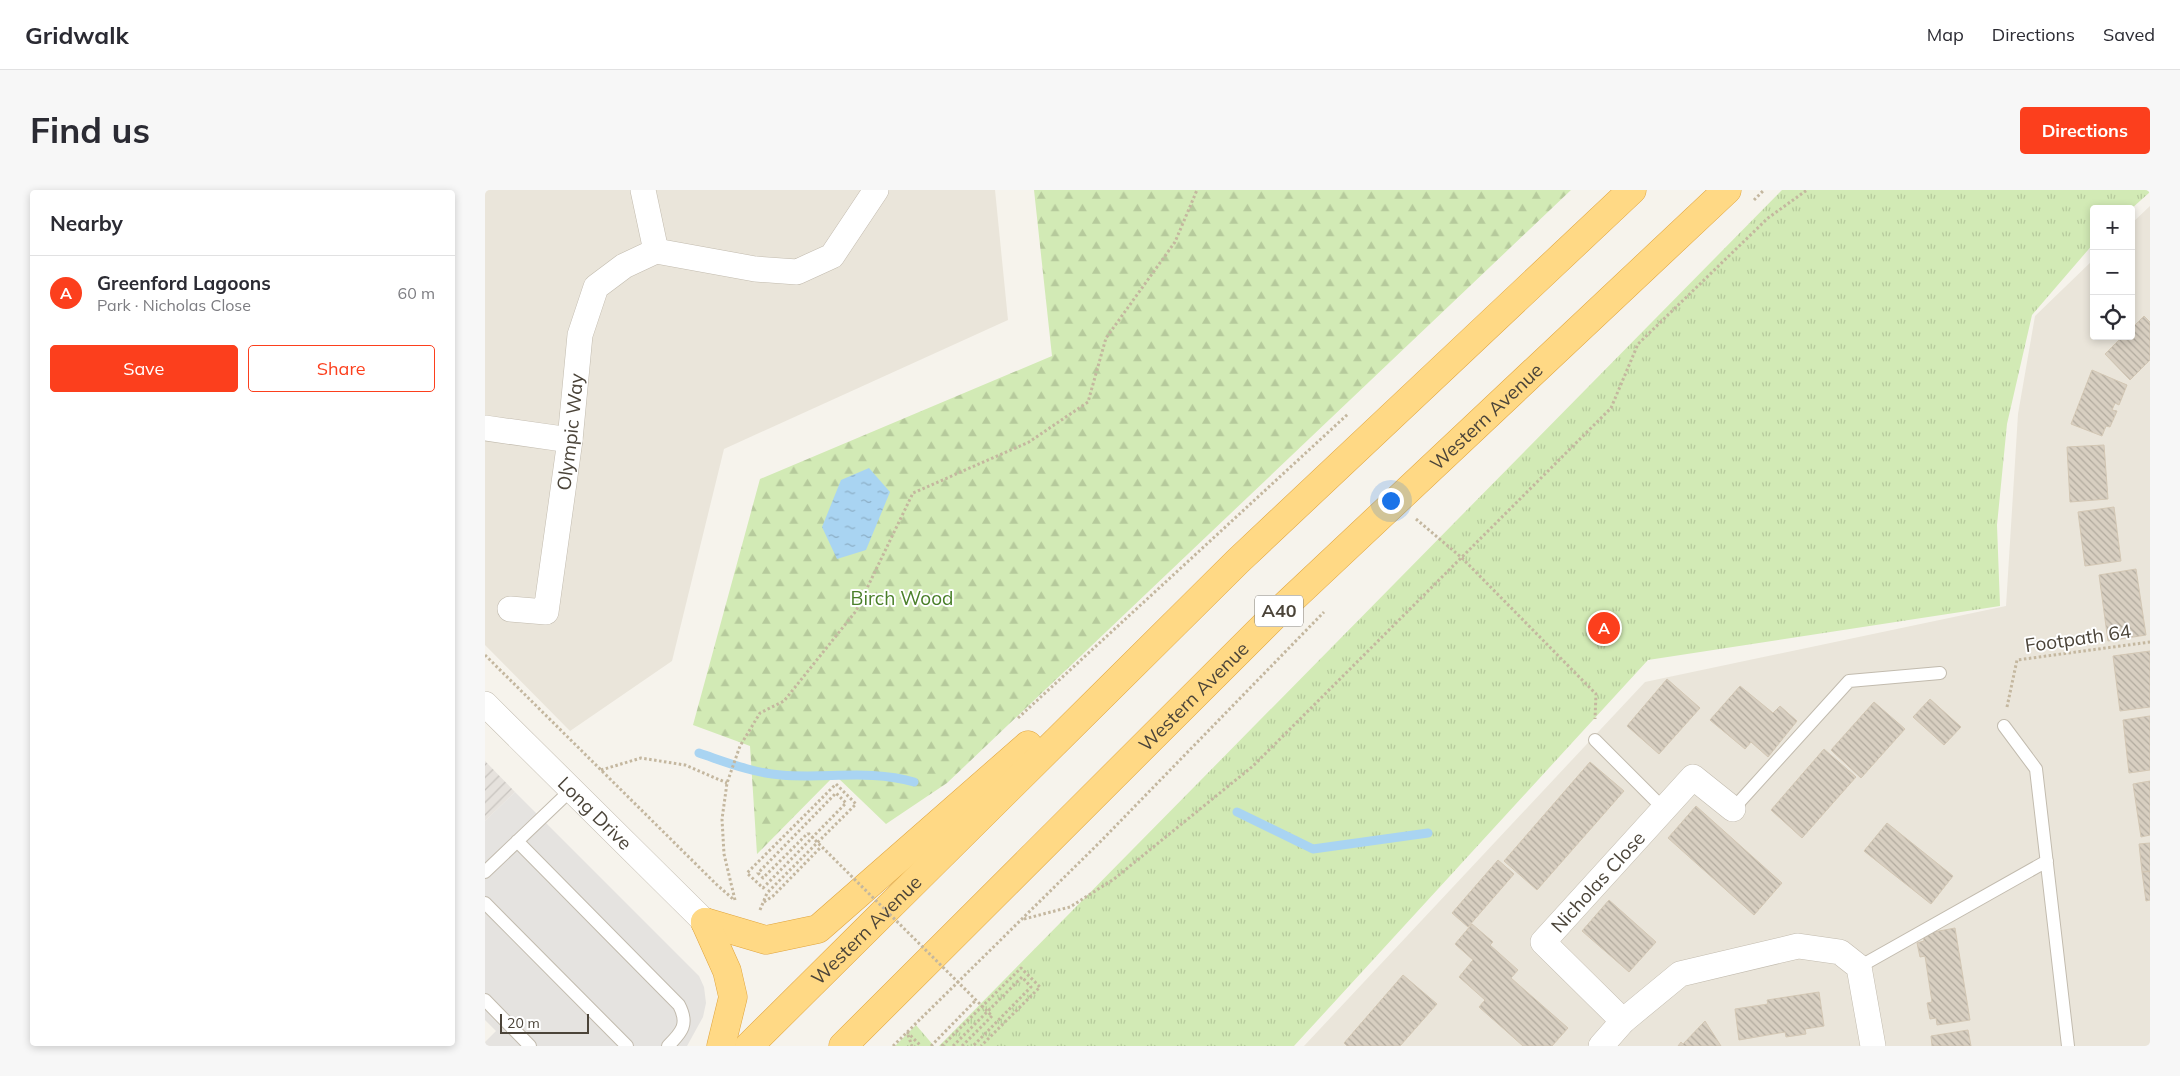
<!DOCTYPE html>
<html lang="en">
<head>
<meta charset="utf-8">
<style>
	:root { --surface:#fff; --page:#f7f7f7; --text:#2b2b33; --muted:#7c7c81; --line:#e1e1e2; --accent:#fc3f1d }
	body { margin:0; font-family:Mulish,sans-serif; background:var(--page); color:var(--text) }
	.controls { position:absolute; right:15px; top:15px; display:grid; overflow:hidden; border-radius:5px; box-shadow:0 2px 8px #0003 }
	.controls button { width:45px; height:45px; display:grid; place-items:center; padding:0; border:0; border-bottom:1px solid var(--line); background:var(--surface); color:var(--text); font:25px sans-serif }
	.scale { position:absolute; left:15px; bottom:12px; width:89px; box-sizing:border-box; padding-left:5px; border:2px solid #4b4439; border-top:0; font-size:14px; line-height:18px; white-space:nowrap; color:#4b4439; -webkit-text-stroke:4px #fff; paint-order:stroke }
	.you { position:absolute; left:905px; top:310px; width:18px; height:18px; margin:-12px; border:4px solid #fff; border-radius:50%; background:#1a73e8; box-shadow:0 0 0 8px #1a73e833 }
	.badge { display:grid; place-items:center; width:32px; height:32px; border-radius:50%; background:var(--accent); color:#fff; font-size:16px; font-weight:700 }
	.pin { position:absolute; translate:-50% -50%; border:2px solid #fff; box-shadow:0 1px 5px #0006 }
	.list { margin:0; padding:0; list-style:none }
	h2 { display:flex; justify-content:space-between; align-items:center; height:65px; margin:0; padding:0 20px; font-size:21px }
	h2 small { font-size:16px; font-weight:400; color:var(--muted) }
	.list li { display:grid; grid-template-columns:32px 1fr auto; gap:15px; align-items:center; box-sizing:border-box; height:75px; padding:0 20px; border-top:1px solid var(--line) }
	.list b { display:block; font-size:19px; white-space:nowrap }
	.list p { margin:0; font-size:16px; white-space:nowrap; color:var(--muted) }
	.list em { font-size:16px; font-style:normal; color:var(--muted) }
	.actions { display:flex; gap:10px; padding:15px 20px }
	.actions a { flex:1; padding:11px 0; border:1px solid var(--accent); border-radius:5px; text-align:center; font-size:18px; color:var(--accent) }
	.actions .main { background:var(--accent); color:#fff }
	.icon { flex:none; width:28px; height:28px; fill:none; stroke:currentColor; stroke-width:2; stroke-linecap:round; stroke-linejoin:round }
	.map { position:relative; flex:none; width:1665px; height:856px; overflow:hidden; border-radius:5px }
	header { display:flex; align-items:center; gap:30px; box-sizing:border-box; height:70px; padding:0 25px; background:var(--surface); border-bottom:1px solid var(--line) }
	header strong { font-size:24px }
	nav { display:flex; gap:28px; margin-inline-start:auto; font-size:18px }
	.intro { display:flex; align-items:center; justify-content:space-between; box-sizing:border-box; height:120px; padding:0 30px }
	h1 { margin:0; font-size:35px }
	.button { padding:12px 22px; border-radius:5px; background:var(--accent); color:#fff; font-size:18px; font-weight:700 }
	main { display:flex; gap:30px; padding:0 30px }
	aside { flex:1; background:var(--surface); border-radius:5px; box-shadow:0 2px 8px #0003 }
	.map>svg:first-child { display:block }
	.residential { fill:#eae5da }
	.industrial { fill:url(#industrial-furrows) }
	.forest { fill:url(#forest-firs) }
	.park { fill:url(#park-tufts) }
	.parking { fill:#e5e3e0 }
	.water { fill:url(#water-ripples) }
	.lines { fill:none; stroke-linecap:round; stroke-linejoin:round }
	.stream { stroke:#a9d4f2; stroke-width:9 }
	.building { fill:url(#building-back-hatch); stroke:#d3c7b4 }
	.service-casing { stroke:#c2bbae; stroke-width:14 }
	.minor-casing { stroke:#c2bbae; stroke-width:26 }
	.trunk-casing { stroke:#e0a43c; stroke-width:29 }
	.path { stroke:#c4b79f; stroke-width:3; stroke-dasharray:2.5 2.5; stroke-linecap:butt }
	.service { stroke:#fff; stroke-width:12 }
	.minor { stroke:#fff; stroke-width:25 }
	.trunk { stroke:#ffd985; stroke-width:28 }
	.path-bridge { stroke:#c4b79f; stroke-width:3; stroke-dasharray:2.5 2.5; stroke-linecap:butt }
	.labels { text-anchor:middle; stroke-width:4; stroke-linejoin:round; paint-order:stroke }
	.shield { fill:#fff; stroke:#817c74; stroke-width:1 }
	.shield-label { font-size:18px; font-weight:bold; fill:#4b4439 }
	.street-label { font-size:19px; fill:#4b4439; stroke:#fff }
	.park-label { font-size:19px; fill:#4a7f2a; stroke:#fff }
</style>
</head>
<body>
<header>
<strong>Gridwalk</strong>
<nav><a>Map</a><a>Directions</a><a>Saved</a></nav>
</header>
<div class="intro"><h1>Find us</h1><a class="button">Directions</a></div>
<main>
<aside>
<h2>Nearby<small></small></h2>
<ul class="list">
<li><span class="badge">A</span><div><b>Greenford Lagoons</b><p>Park · Nicholas Close</p></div><em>60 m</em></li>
</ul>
<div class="actions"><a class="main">Save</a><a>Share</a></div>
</aside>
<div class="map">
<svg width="1665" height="856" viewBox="0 0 1665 856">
	<defs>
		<pattern id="industrial-furrows" width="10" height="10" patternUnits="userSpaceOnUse" patternTransform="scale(1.25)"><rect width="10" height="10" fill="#e6e2dd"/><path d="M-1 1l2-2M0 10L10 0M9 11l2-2" fill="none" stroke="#c7c3be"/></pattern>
		<pattern id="forest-firs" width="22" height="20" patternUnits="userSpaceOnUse" patternTransform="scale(1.25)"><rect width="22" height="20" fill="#d2eab5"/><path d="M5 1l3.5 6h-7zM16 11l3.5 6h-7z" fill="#b6ca9c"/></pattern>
		<pattern id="park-tufts" width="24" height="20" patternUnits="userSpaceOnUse" patternTransform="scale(1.25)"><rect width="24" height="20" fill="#d2eab5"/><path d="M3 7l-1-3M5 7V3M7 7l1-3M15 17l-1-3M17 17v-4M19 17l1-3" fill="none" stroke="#b6ca9c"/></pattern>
		<pattern id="water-ripples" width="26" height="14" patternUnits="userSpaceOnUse" patternTransform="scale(1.25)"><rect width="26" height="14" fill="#a9d4f2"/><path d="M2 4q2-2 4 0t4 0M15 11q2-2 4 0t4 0" fill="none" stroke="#8caec5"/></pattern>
		<pattern id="building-back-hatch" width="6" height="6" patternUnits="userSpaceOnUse" patternTransform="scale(1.25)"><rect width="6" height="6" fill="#d8cfc1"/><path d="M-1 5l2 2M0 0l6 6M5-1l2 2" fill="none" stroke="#b1aa9e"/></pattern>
	</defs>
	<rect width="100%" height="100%" fill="#f6f3ec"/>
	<!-- residential -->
	<path class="residential" d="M 0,0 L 510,0 L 523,130 L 239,259 L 187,471 L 85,541 L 0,455 Z
		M 1665,16 L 1665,856 L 819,856 L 1160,492 L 1521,416 L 1533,224 L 1550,126 L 1609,69 L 1609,146 L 1646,146 L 1646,34 Z"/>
	<!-- industrial -->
	<path class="industrial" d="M 0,571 L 30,602 L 0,631 Z"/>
	<!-- forest -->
	<path class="forest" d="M 549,0 L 1086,0 L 462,593 L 401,634 L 350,585 L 272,664 L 265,556 L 208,535 L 275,289 L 567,166 Z"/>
	<!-- park -->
	<path class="park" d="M 1297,0 L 1665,0 L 1665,2 L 1646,19 L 1609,19 L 1609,53 L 1547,125 L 1522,234 L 1512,335 L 1515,416 L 1163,470 L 809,856 L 454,856 Z
		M 431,835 L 449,856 L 410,856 Z"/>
	<!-- parking -->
	<path class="parking" d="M 30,602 L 214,786 L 219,797 L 221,813 L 218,827 L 202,856 L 0,856 L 0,852 L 11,841 L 0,830 L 0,631 Z"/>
	<!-- water -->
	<path class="water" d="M 384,278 L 405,302 L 381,360 L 352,369 L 337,337 L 356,290 Z"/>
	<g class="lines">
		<!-- stream -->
		<path class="stream" d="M 214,563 C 241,572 268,583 296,585 C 341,589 385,579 429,592
			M 752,622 L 828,659 L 943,643"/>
	</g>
	<!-- building -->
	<path class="building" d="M 1659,126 L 1665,132 L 1665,170 L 1645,190 L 1620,164 L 1638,146 L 1646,146 L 1646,139 Z
		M 1607,180 L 1642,195 L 1634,215 L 1630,213 L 1627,220 L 1632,221 L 1625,237 L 1621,236 L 1617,246 L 1586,234 Z
		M 1619,255 L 1623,309 L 1585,312 L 1582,257 Z
		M 1629,317 L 1636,371 L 1600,376 L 1593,322 Z
		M 1651,379 L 1661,445 L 1623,451 L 1614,385 Z
		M 1665,461 L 1665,517 L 1635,521 L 1628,466 Z
		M 1182,489 L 1215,518 L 1174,564 L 1142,536 Z
		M 1255,496 L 1288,523 L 1295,516 L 1312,531 L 1283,567 L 1266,552 L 1260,559 L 1225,530 Z
		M 1445,509 L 1476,537 L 1459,555 L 1428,527 Z
		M 1389,512 L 1420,539 L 1376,588 L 1346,560 Z
		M 1665,526 L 1665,580 L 1644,583 L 1638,530 Z
		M 1339,559 L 1371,587 L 1317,648 L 1286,620 Z
		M 1105,572 L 1139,601 L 1052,700 L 1019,671 Z
		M 1665,591 L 1665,645 L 1656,647 L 1648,594 Z
		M 1211,616 L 1297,693 L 1269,725 L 1183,648 Z
		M 1402,633 L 1468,686 L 1446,714 L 1379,661 Z
		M 1665,653 L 1665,681 L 1657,682 L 1654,654 Z
		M 1013,670 L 1029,684 L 983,737 L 967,723 Z
		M 1665,681 L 1665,710 L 1661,711 L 1657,682 Z
		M 1124,710 L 1171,752 L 1144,782 L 1097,741 Z
		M 987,734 L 1008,752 L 1005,755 L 1033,780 L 1026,788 L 1083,838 L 1067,856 L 1038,856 L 994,817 L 1000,810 L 974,787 L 988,770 L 970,754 Z
		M 1470,738 L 1485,830 L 1452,835 L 1451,828 L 1445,829 L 1442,813 L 1447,812 L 1440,766 L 1435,767 L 1432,753 L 1439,751 L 1438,744 Z
		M 918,785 L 952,814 L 915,856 L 862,856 L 859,853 Z
		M 1334,802 L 1339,836 L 1320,839 L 1321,844 L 1301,847 L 1300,842 L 1254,850 L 1250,819 L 1283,814 L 1282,810 Z
		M 1220,831 L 1236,856 L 1193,856 L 1196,852 L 1198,854 Z
		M 1483,840 L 1486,856 L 1447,856 L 1446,846 Z"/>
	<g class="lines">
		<defs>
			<path id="service" d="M 1519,536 L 1551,579 L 1583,856
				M 1110,550 L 1179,619
				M 1248,619 L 1364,491 L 1455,483
				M 32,651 L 194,815 C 204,834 197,842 183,856
				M 0,682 L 86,600
				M 0,713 L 142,856
				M 1374,777 L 1562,671
				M 0,810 L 45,856"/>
			<g id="minor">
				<path d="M 158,0 L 171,61"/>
				<path d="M 0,238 L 85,250"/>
				<path id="s1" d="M 25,419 L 61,422 L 85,250 L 95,145 L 111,97 L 139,76 L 171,61 L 270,79 L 312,82 L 347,66 L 391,0"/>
				<path id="s2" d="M 0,514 L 220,732"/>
				<path id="s3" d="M 1138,831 L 1058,752 L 1208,587 L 1248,619"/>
				<path d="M 1116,856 L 1138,831 L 1195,784 L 1313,756 L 1355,762 L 1374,777 L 1388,856"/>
			</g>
			<g id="trunk">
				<path d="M 220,732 L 281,750 L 333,739 L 543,555"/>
				<path d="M 220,732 L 242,781 L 248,807 L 236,856"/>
				<path id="s4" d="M 264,856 L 753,371 L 1147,0"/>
				<path id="s5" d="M 358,856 L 790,425 L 1242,0"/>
			</g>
		</defs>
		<!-- service casing -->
		<use href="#service" class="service-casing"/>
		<!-- minor casing -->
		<use href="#minor" class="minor-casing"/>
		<!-- trunk casing -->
		<use href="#trunk" class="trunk-casing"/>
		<!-- path -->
		<path class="path" d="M 1269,10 L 1279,0
			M 931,329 L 977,368 L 1111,504 L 1110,529
			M 0,465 L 231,694 L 248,709
			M 1522,517 L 1532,470 L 1665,452
			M 533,528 L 863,224
			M 116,580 L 156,568 L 200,575 L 242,593
			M 250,710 L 239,664 L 237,629 L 242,593 L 255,556 L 275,523 L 299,511 L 371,421 L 428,303 L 544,252 L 603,212 L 621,148 L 690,52 L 712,0
			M 279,712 L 288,706 L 336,657
			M 275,720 L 282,703 L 371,614 L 351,594 L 262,683 L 278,698 L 361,613 L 351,603 L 273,683 L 278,688 L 323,643
			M 539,729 L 585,717 L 629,689 L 768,576 L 1126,218 L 1153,154 L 1283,28 L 1322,0
			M 422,842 L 436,856
			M 423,845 L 427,856
			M 408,856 L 616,651 L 839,422
			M 446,856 L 491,810
			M 457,856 L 536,778 L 555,797 L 496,856
			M 468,856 L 537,787 L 546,797 L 488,856
			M 477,856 L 507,826"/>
		<!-- service -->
		<use href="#service" class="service"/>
		<!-- minor -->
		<use href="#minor" class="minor"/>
		<!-- trunk -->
		<use href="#trunk" class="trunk"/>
		<!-- path-bridge -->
		<path class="path-bridge" d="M 323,643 L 507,826"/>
	</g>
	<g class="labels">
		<!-- shield labels -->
		<rect class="shield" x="770" y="405.5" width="48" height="31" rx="4"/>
		<g class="shield-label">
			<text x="794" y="427">A40</text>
		</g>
		<!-- street labels -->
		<g class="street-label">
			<text dy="7" stroke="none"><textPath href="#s5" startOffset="900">Western Avenue</textPath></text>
			<text dy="7" stroke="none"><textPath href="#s1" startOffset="218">Olympic Way</textPath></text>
			<text transform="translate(1593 448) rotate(-8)" y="7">Footpath 64</text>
			<text dy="7" stroke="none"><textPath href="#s5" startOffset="495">Western Avenue</textPath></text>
			<text dy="7" stroke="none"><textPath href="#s2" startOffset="155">Long Drive</textPath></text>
			<text dy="7" stroke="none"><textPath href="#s3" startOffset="194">Nicholas Close</textPath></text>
			<text dy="7" stroke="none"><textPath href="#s4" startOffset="165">Western Avenue</textPath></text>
		</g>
		<!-- park labels -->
		<g class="park-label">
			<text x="417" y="415">Birch Wood</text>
		</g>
	</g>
</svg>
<div class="controls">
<button>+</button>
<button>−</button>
<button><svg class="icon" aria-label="locate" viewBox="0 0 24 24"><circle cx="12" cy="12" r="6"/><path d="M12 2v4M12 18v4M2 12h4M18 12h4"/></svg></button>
</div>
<div class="scale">20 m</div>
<div class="you"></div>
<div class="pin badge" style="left:1119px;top:438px">A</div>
</div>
</main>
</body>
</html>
